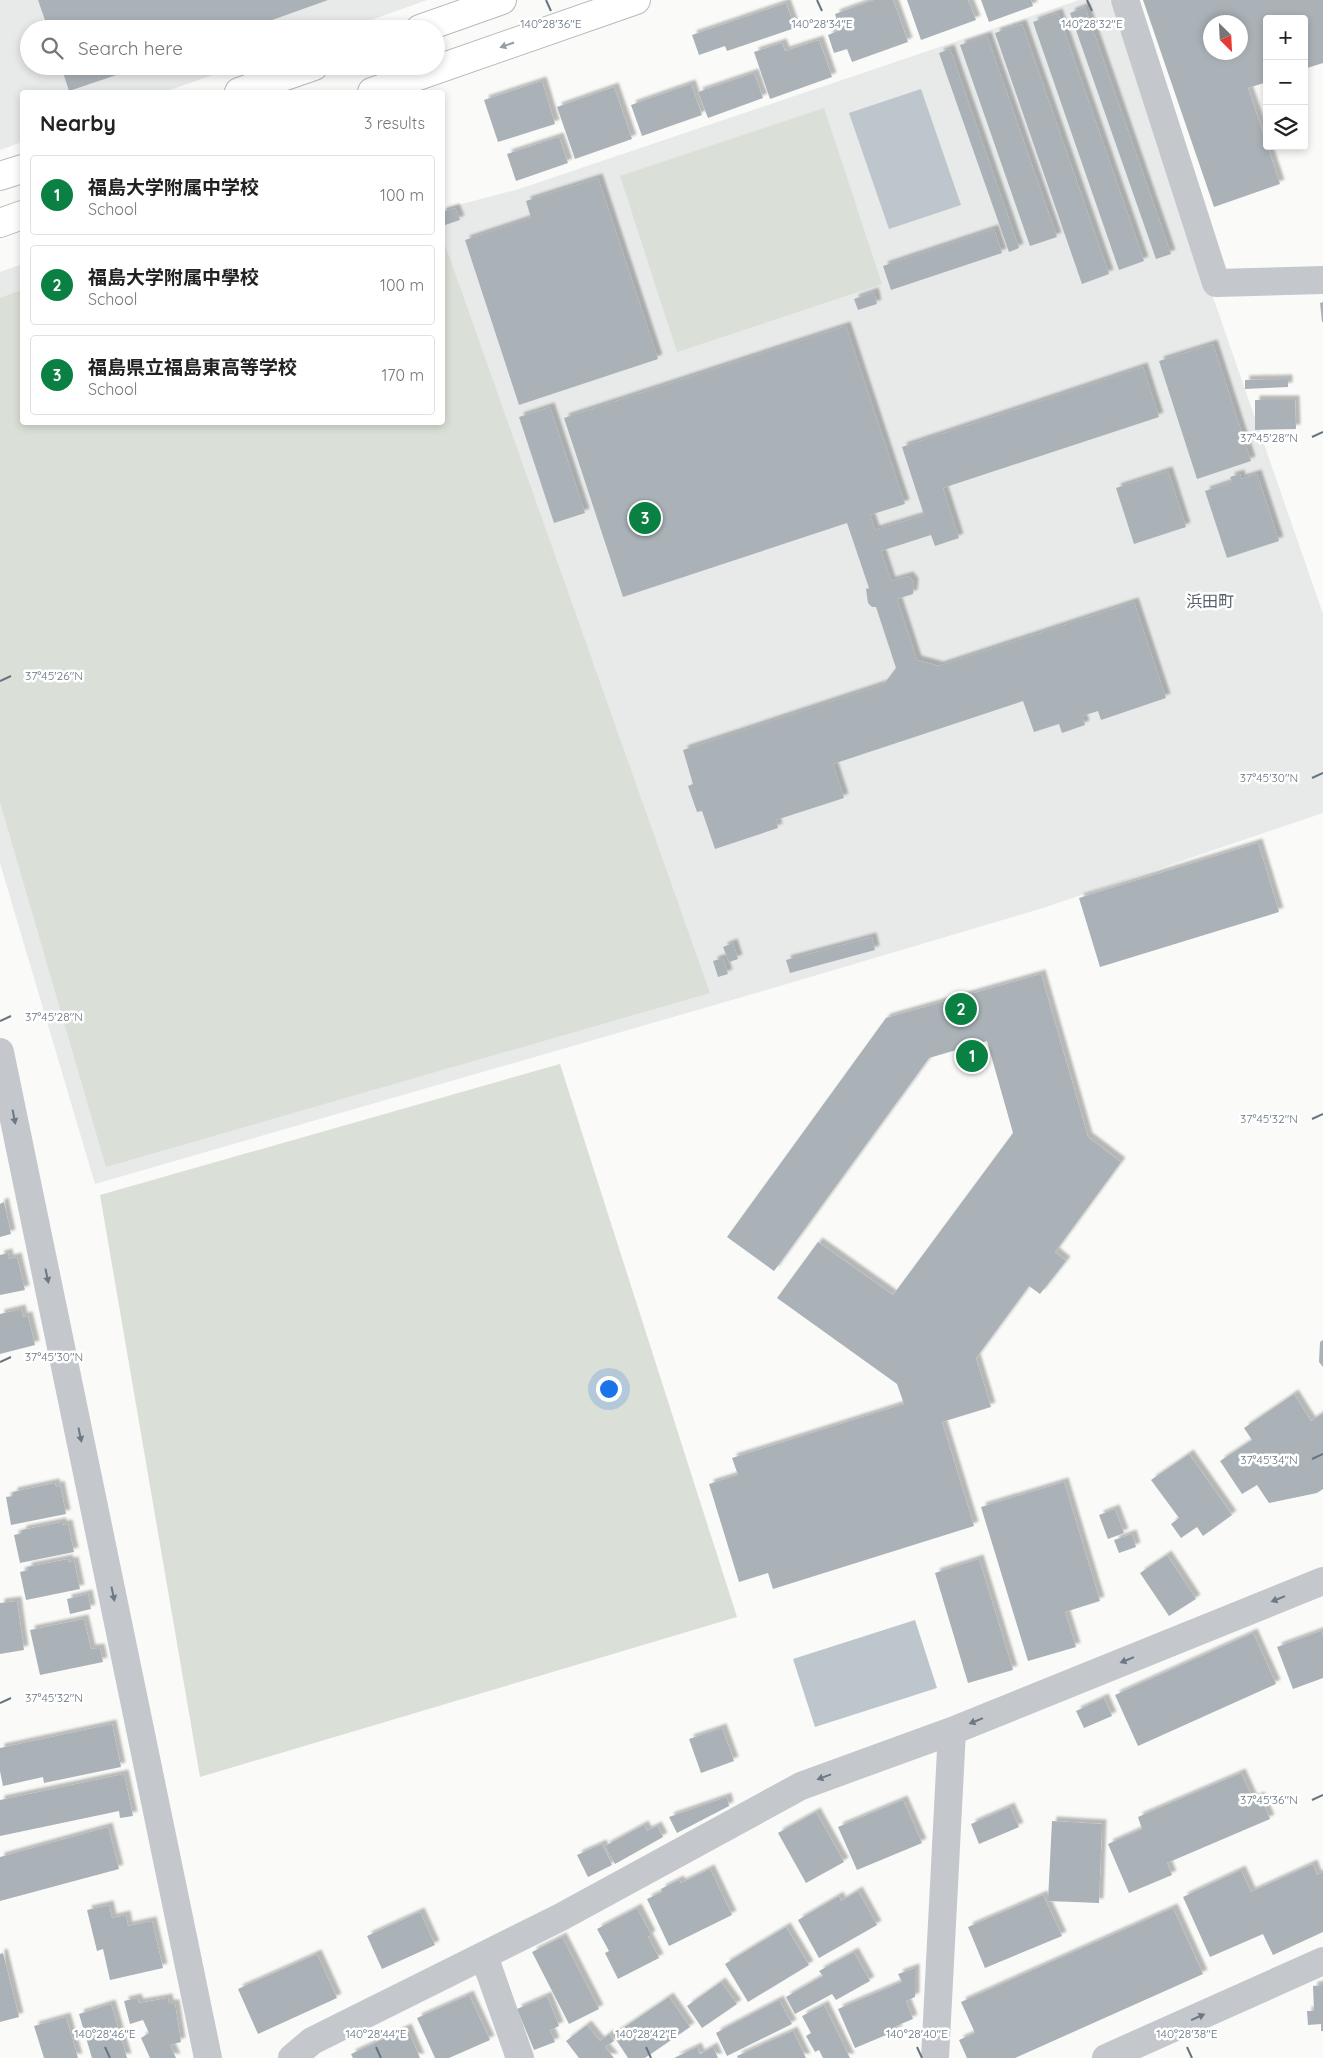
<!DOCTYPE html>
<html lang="en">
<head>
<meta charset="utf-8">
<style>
	:root { --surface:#fff; --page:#f6f6f6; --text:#222; --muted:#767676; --line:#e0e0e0; --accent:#0b8043 }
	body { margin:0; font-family:Quicksand,"Noto Sans JP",sans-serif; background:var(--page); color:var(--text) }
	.controls { position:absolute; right:15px; top:15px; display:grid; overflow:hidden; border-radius:5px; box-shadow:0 2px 8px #0003 }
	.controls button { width:45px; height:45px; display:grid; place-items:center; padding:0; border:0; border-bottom:1px solid var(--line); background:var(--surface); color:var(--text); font:25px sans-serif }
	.compass { position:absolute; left:1203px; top:15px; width:45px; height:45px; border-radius:50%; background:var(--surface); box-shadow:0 2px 8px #0003; rotate:156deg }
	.you { position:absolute; left:608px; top:1388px; width:18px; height:18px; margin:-12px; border:4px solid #fff; border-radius:50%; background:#1a73e8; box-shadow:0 0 0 8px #1a73e833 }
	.badge { display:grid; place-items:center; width:32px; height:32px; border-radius:50%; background:var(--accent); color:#fff; font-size:16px; font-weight:700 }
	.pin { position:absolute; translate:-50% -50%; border:2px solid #fff; box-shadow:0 1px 5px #0006 }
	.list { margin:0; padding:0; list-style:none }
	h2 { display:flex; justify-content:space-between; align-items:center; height:65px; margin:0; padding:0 20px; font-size:21px }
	h2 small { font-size:16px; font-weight:400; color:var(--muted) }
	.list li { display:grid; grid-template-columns:32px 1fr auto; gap:15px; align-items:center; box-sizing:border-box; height:80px; margin:0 10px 10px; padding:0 10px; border:1px solid var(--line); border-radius:5px }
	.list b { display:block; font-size:19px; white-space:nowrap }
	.list p { margin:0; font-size:16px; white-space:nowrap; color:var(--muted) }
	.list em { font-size:16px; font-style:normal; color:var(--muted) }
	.icon { flex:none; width:28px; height:28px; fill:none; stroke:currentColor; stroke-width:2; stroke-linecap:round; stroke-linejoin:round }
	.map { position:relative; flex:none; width:1323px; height:2058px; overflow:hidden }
	.search { position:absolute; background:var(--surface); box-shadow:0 2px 8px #0003; left:20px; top:20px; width:425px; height:55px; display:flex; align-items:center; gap:12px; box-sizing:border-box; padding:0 18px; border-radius:28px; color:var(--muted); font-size:19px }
	.panel { position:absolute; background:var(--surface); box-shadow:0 2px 8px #0003; left:20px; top:90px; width:425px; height:335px; border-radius:5px }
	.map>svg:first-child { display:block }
	.built { fill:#e8e9e9 }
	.green { fill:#dadfd7 }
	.water { fill:#bdc6cc }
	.building { fill:#aab2b8; fill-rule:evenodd; filter:url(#shadow) }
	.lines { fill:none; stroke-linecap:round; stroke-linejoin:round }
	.highway-casing { stroke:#b7babe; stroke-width:30 }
	.minor { stroke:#c4c7cb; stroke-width:28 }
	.highway { stroke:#fff; stroke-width:28 }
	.oneway { fill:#949ea7 }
	.oneway2 { fill:#6b7885 }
	.ticks { fill:none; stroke:#667481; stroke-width:2 }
	.labels { text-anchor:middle; stroke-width:5; stroke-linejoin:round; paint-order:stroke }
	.neighbourhood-label { font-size:16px; fill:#58636d; stroke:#fff }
	.ticks-label { font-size:12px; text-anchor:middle; fill:#667481; stroke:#fff; stroke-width:5; stroke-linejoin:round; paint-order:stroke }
</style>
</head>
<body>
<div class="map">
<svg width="1323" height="2058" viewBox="0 0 1323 2058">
	<defs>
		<filter id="shadow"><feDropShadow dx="4.5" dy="-4.5" stdDeviation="1" flood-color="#0004"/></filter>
	</defs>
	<rect width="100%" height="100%" fill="#fafaf8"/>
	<!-- built -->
	<path class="built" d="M 0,0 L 427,0 L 346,29 L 29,29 L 29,66 L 239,66 L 164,92 L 22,92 L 22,142 L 0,150 Z
		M 1079,0 L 1110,0 L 1323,614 L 1323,813 L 1043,908 L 763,991 L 95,1184 L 0,863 L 0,272 L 22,264 L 22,422 L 442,422 L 443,209 L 519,189 Z"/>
	<!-- green -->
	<path class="green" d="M 824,108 L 882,284 L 677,352 L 620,176 Z
		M 443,239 L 710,993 L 106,1167 L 0,802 L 0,298 L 22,290 L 22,422 L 442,422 Z
		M 560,1064 L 737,1617 L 200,1777 L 100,1195 Z"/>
	<!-- water -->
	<path class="water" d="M 921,89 L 961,205 L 889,229 L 849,113 Z
		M 915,1620 L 937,1688 L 815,1727 L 793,1659 Z"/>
	<!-- building -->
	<path class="building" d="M 38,0 L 328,0 L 247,29 L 48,29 Z
		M 874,0 L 893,0 L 908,42 L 852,62 L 847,49 L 834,53 L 828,35 L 840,30 L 835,14 Z
		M 907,0 L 968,0 L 976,20 L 921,40 Z
		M 981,0 L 1031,0 L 1033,6 L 989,22 Z
		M 1143,0 L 1323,0 L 1323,63 L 1304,69 L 1304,19 L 1267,19 L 1267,82 L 1248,88 L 1280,184 L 1214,207 ZM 1210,22 L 1240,22 L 1240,52 L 1210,52 Z
		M 786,3 L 795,28 L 727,51 L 725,46 L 699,55 L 692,35 Z
		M 1085,7 L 1171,254 L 1156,259 L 1070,13 Z
		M 1058,13 L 1144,261 L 1119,270 L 1033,22 Z
		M 1022,24 L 1109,274 L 1082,284 L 995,33 Z
		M 987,36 L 1057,237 L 1030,246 L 960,45 Z
		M 819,40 L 832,77 L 770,99 L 754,52 L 782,43 L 785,51 Z
		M 950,49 L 1019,248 L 1009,252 L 939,53 Z
		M 61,66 L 140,66 L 140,67 L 69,91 Z
		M 754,73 L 763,98 L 708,118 L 698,92 Z
		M 542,81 L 555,124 L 498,142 L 484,100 Z
		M 691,84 L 702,115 L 642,136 L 631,105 Z
		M 614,87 L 632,139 L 575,159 L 557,107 Z
		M 559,137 L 568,163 L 516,181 L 507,154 Z
		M 598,178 L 658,359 L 519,405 L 465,240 L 531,218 L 526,201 Z
		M 455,208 L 460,220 L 442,226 L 442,212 Z
		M 994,229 L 1002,253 L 891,290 L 883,266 Z
		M 874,292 L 877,304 L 858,310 L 854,299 Z
		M 1323,302 L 1323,322 L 1322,322 L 1320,303 Z
		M 846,326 L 905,504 L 870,515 L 875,530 L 924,515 L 902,447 L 1143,367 L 1159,417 L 943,488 L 959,538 L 935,546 L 931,535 L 881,551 L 891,581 L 909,576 L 914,583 L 913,594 L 897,599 L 917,660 L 939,666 L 1134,602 L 1166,698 L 1101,720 L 1098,711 L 1082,716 L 1085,725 L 1062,733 L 1059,724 L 1034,732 L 1023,701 L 833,764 L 844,798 L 776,820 L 778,828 L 715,849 L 702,811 L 697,812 L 688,786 L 693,784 L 683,750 L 884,684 L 896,668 L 876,607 L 872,607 L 868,603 L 866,589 L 869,588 L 847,523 L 623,597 L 564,418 Z
		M 1213,344 L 1251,461 L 1197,479 L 1159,361 Z
		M 1288,379 L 1288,387 L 1245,389 L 1245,380 Z
		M 1255,400 L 1295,400 L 1296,429 L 1255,430 Z
		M 550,407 L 585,513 L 554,523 L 519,417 Z
		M 1168,471 L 1186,527 L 1134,544 L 1116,488 Z
		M 1240,474 L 1241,479 L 1257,474 L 1279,541 L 1227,558 L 1205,491 L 1232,482 L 1230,477 Z
		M 1258,843 L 1279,912 L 1100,967 L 1079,898 Z
		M 872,937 L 875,950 L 790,973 L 786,960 Z
		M 733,943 L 738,959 L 729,962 L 723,947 Z
		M 723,958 L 728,974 L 718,977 L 713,961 Z
		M 1041,974 L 1088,1137 L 1121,1162 L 1055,1252 L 1066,1261 L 1040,1294 L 1029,1286 L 976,1358 L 991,1407 L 942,1422 L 974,1526 L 773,1589 L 768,1573 L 739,1582 L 709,1484 L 738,1475 L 732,1458 L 904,1404 L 897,1384 L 777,1298 L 818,1242 L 893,1295 L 1013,1133 L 987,1041 L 929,1058 L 774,1271 L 727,1237 L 886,1018 Z
		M 4,1202 L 11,1234 L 0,1237 L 0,1204 Z
		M 8,1253 L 9,1259 L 17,1257 L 25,1290 L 0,1295 L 0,1255 Z
		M 21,1309 L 23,1317 L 28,1316 L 35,1345 L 0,1354 L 0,1314 Z
		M 1323,1340 L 1323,1367 L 1319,1362 L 1320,1342 Z
		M 1294,1394 L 1311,1421 L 1323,1413 L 1323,1489 L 1317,1493 L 1269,1503 L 1257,1485 L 1242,1494 L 1220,1461 L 1252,1440 L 1244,1428 Z
		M 1189,1454 L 1232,1515 L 1203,1536 L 1197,1527 L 1181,1538 L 1171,1524 L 1179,1518 L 1151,1480 Z
		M 1064,1482 L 1100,1601 L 1065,1612 L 1076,1647 L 1028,1661 L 981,1507 Z
		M 55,1483 L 56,1487 L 60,1485 L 66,1514 L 11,1525 L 6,1497 L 13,1496 L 13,1492 Z
		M 1115,1509 L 1124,1533 L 1108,1539 L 1099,1515 Z
		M 62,1522 L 62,1525 L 68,1524 L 74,1552 L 20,1563 L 14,1535 L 22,1533 L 22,1530 Z
		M 1132,1534 L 1136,1547 L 1119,1553 L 1114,1540 Z
		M 1167,1555 L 1196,1599 L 1169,1616 L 1140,1573 Z
		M 68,1559 L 69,1562 L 74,1561 L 80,1589 L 26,1600 L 20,1572 L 28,1570 L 27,1567 Z
		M 979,1559 L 1013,1670 L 968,1683 L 935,1573 Z
		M 88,1594 L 91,1609 L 70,1614 L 67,1599 Z
		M 17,1601 L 24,1650 L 0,1654 L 0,1603 Z
		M 84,1619 L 91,1649 L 100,1648 L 103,1662 L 40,1675 L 30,1630 Z
		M 1321,1631 L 1323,1636 L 1323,1678 L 1293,1689 L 1277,1647 Z
		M 1253,1633 L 1276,1684 L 1138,1746 L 1115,1695 Z
		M 1104,1698 L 1112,1716 L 1084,1728 L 1076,1711 Z
		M 112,1724 L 121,1767 L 44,1783 L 43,1777 L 3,1786 L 0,1771 L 0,1748 Z
		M 722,1728 L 734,1761 L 701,1773 L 689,1739 Z
		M 1241,1773 L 1253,1799 L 1260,1796 L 1270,1819 L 1167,1863 L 1172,1875 L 1129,1893 L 1108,1844 L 1142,1829 L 1138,1817 Z
		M 124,1774 L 133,1816 L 120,1818 L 119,1811 L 0,1836 L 0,1800 Z
		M 727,1797 L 729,1806 L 677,1833 L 669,1817 Z
		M 903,1800 L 922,1843 L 857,1870 L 838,1827 Z
		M 1010,1807 L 1019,1827 L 979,1844 L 971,1824 Z
		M 816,1812 L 844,1862 L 806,1883 L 778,1833 Z
		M 1052,1821 L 1102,1824 L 1099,1903 L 1048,1901 Z
		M 644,1825 L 647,1831 L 657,1826 L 663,1837 L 615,1864 L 605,1846 Z
		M 108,1827 L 119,1869 L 0,1901 L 0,1857 Z
		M 602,1844 L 612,1865 L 588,1877 L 577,1855 Z
		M 1313,1864 L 1317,1875 L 1323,1872 L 1323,1932 L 1273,1955 L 1263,1934 L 1210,1957 L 1183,1897 L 1241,1870 L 1251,1892 Z
		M 710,1869 L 732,1915 L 669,1946 L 647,1899 L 662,1892 L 661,1889 L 679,1880 L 681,1883 Z
		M 858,1891 L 877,1925 L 819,1958 L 798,1920 L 839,1896 L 841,1901 Z
		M 1043,1895 L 1062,1936 L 985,1968 L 968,1927 Z
		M 109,1905 L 112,1918 L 126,1915 L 128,1926 L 152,1921 L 163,1968 L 110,1980 L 103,1949 L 97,1951 L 87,1910 Z
		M 637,1908 L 651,1935 L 648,1937 L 659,1958 L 618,1979 L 605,1953 L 609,1951 L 597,1929 Z
		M 1173,1908 L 1203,1974 L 1015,2058 L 967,2058 L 959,2040 L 975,2033 L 961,2002 Z
		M 420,1912 L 435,1945 L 382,1969 L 367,1936 Z
		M 786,1927 L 809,1965 L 748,2002 L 725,1964 Z
		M 562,1937 L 599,2009 L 569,2024 L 532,1952 Z
		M 854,1952 L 870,1981 L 836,2000 L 832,1994 L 795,2014 L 786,1997 L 823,1976 L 819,1971 Z
		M 3,1953 L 19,2017 L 0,2022 L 0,1954 Z
		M 317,1954 L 337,1998 L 258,2034 L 238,1989 Z
		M 915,1968 L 915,1997 L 906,2001 L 913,2019 L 896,2026 L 898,2030 L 855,2048 L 838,2009 L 902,1982 L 898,1974 Z
		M 721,1982 L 737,2004 L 702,2028 L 687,2006 Z
		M 1323,1985 L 1323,2031 L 1321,2031 L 1321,2024 L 1308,2025 L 1307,2011 L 1314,2011 L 1313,1986 Z
		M 469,1995 L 490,2040 L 449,2058 L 435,2058 L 417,2018 Z
		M 547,1996 L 559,2026 L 550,2030 L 555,2042 L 534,2050 L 517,2009 Z
		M 669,1997 L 690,2027 L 645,2058 L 628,2058 L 613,2035 Z
		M 137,1998 L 139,2003 L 168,1998 L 169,2004 L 175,2004 L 181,2042 L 170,2045 L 176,2058 L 150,2058 L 141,2038 L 149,2033 L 143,2020 L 130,2024 L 124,2001 Z
		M 779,2000 L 792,2024 L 727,2056 L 716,2033 Z
		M 111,2004 L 127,2058 L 92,2058 L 79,2014 Z
		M 824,2005 L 850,2058 L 823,2058 L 819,2050 L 815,2052 L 806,2036 L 811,2033 L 802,2016 Z
		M 66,2017 L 78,2058 L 44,2058 L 34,2026 Z
		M 587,2025 L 600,2041 L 609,2034 L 614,2041 L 605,2047 L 614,2058 L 579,2058 L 566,2041 Z
		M 407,2028 L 420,2058 L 353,2058 L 351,2054 Z
		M 793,2031 L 806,2058 L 738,2058 L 737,2056 Z
		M 697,2047 L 700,2054 L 713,2047 L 718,2058 L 674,2058 Z"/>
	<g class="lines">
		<defs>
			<path id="highway" d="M 420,29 L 502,0
				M 239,92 L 314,66
				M 372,92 L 636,0
				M 0,176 L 22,169
				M 0,223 L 22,215"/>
		</defs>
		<!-- highway casing -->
		<use href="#highway" class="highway-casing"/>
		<!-- minor -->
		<path class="minor" d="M 1125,0 L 1216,283 L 1323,280
			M 0,1052 L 208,2058
			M 484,1956 L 520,2058
			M 292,2058 L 312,2041 L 561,1917 L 801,1786 L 952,1731 L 1323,1581
			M 935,2058 L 952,1731
			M 1106,2058 L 1323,1961"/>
		<!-- highway -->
		<use href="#highway" class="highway"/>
	</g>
	<!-- one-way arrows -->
	<defs><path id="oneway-solid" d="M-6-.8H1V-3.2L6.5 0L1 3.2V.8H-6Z" transform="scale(1.25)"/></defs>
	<use class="oneway" href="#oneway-solid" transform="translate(507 45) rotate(161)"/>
	<g class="oneway2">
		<use href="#oneway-solid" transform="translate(14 1117) rotate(79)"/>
		<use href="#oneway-solid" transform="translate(47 1276) rotate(78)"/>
		<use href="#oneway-solid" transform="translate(80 1435) rotate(78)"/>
		<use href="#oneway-solid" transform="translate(113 1594) rotate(78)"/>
		<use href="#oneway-solid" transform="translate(1278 1599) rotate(158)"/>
		<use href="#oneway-solid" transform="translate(1127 1660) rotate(158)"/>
		<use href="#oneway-solid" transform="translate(976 1721) rotate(158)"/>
		<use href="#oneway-solid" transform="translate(824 1777) rotate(160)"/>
		<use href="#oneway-solid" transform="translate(1198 2017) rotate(-24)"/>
	</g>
	<!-- ticks -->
	<path class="ticks" d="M 546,0 L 551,11M 817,0 L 822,11M 1087,0 L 1092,11M 1312,437 L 1323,432M 0,681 L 11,676M 1312,778 L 1323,773M 0,1021 L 11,1016M 1312,1119 L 1323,1114M 0,1362 L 11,1357M 1312,1459 L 1323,1454M 0,1703 L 11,1698M 1312,1800 L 1323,1795M 105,2047 L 110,2058M 376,2047 L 381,2058M 646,2047 L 651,2058M 917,2047 L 922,2058M 1187,2047 L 1192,2058"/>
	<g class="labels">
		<!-- neighbourhood labels -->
		<g class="neighbourhood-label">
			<text x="1210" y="607">浜田町</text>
		</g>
	</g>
	<g class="ticks-label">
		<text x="551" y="28">140°28'36"E</text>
		<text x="822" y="28">140°28'34"E</text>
		<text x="1092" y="28">140°28'32"E</text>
		<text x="1269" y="442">37°45'28"N</text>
		<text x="54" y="680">37°45'26"N</text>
		<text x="1269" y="782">37°45'30"N</text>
		<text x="54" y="1021">37°45'28"N</text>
		<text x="1269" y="1123">37°45'32"N</text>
		<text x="54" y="1361">37°45'30"N</text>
		<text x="1269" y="1464">37°45'34"N</text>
		<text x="54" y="1702">37°45'32"N</text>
		<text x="1269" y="1804">37°45'36"N</text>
		<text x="105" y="2038">140°28'46"E</text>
		<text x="376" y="2038">140°28'44"E</text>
		<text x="646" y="2038">140°28'42"E</text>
		<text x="917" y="2038">140°28'40"E</text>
		<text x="1187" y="2038">140°28'38"E</text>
	</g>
</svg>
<div class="controls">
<button>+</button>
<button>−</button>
<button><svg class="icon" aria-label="layers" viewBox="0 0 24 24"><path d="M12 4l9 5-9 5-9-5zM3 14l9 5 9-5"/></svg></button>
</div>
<svg class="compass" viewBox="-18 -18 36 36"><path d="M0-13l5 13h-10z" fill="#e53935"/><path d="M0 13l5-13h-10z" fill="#767676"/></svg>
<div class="you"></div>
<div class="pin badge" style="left:972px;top:1056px">1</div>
<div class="pin badge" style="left:961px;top:1009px">2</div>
<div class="pin badge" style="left:645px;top:518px">3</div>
<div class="search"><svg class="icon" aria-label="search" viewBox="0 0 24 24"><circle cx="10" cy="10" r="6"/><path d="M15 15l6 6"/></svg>Search here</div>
<section class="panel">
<h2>Nearby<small>3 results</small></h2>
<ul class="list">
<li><span class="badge">1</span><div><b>福島大学附属中学校</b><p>School</p></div><em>100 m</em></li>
<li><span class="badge">2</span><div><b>福島大学附属中學校</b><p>School</p></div><em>100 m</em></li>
<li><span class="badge">3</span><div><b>福島県立福島東高等学校</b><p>School</p></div><em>170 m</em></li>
</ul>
</section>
</div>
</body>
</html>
